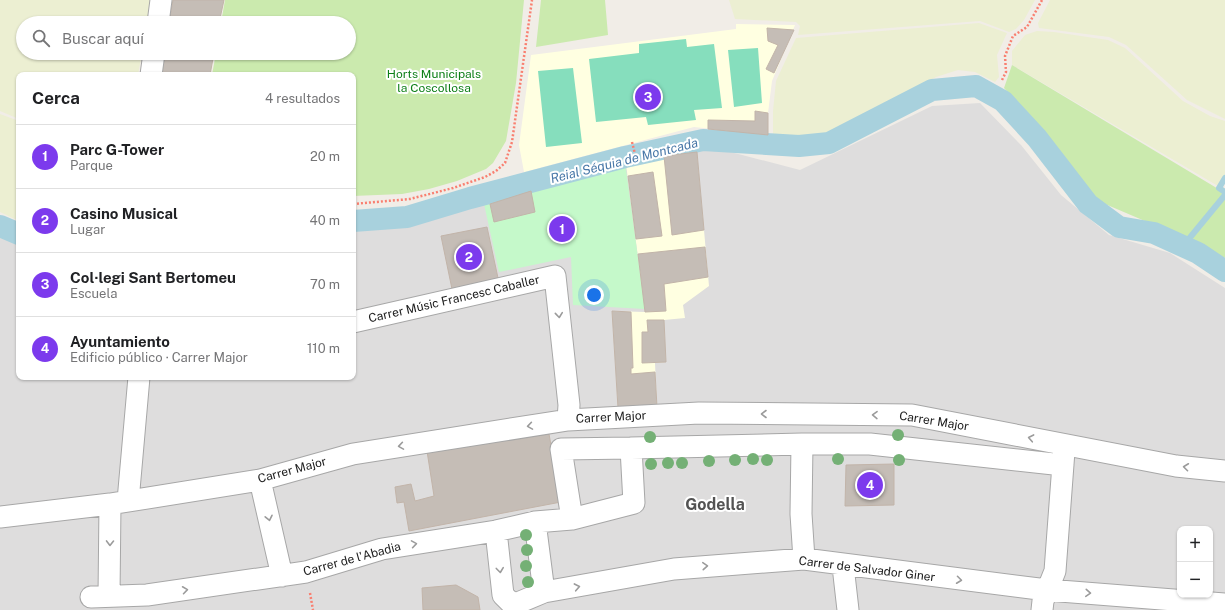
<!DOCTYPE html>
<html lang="es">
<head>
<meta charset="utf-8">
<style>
	:root { --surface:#fff; --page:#f2f2f2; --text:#202124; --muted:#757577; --line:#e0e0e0; --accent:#7c3aed }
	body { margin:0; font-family:"Public Sans",sans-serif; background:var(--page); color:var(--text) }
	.controls { position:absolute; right:12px; bottom:12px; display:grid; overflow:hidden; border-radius:8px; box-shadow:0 1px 3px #0004 }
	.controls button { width:36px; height:36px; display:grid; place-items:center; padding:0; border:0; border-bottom:1px solid var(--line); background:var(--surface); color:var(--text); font:20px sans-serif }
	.you { position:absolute; left:594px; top:295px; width:14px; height:14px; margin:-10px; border:3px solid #fff; border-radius:50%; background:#1a73e8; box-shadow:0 0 0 6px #1a73e833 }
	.badge { display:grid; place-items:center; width:26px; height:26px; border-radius:50%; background:var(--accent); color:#fff; font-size:13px; font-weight:700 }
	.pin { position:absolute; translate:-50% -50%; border:2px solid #fff; box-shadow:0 1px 4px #0006 }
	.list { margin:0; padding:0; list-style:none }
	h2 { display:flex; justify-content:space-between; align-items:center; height:52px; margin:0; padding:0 16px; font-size:17px }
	h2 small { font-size:13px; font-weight:400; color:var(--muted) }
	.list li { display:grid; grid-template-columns:26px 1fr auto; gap:12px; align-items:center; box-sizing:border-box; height:64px; padding:0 16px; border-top:1px solid var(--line) }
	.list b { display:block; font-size:15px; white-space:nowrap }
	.list p { margin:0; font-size:13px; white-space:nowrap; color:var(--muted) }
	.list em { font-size:13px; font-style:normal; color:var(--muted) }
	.icon { flex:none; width:22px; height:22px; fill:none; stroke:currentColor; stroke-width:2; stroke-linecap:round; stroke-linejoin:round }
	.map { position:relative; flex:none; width:1225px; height:610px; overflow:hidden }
	.search { position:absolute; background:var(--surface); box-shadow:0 1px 3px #0004; left:16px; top:16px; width:340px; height:44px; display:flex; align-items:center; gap:10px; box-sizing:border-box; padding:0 14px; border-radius:22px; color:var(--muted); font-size:15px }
	.panel { position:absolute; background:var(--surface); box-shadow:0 1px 3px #0004; left:16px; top:72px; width:340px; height:308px; border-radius:8px }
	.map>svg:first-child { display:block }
	.residential { fill:#dedddd; fill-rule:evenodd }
	.education { fill:#ffffe1 }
	.farmland { fill:#ecefd2 }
	.grass { fill:#cbeaae }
	.park { fill:#c5f9ca }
	.pitch { fill:#86debd }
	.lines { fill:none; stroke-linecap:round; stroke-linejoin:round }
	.stream { stroke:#a8d1dd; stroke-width:6 }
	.canal { stroke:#a8d1dd; stroke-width:22 }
	.building { fill:#c5bdb6; stroke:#c2b4a9 }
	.minor-casing { stroke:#a7a7a7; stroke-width:23 }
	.path { stroke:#f97f70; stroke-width:2.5; stroke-dasharray:2 2; stroke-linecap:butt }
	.minor { stroke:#fff; stroke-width:21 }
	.tree { fill:#74b075 }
	.oneway { stroke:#9b9b9b }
	.labels { text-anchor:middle; stroke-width:4; stroke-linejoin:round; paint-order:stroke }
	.park-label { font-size:12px; fill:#0d7f17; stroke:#fff }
	.street-label { font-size:12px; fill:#202020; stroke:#fff }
	.water-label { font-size:13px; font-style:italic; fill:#4978a8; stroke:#fff }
	.district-label { font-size:16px; font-weight:bold; fill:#535353; stroke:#fff }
</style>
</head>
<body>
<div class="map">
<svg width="1225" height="610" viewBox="0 0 1225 610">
	<rect width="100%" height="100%" fill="#f1ede7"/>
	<!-- residential -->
	<path class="residential" d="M 980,103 L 1021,145 L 1061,195 L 1109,235 L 1170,253 L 1225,288 L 1225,610 L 0,610 L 0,234 L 19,242 L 19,377 L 353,377 L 353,228 L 386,229 L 484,204 L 625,162 L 704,145 L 800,170 L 932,106 ZM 1180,529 L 1210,529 L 1210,595 L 1180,595 Z"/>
	<!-- education -->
	<path class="education" d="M 736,24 L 795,25 L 772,81 L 768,113 L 768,135 L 694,127 L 524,172 L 519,145 L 531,55 L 736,29 Z
		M 697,152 L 709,286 L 683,305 L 685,318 L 664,320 L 666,362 L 655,363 L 657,407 L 618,408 L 612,311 L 645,312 L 626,164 L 664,156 Z"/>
	<!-- farmland -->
	<path class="farmland" d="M 0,0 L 151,0 L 147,23 L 23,23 L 23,53 L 142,53 L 138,75 L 19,75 L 19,119 L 0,111 Z
		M 729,0 L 1035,0 L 1024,20 L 1016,29 L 1009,32 L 980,21 L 798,35 L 800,26 L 796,22 L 735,19 Z
		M 1050,0 L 1225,0 L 1225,119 L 1187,100 L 1126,45 L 1109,37 L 1039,28 L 1038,23 Z
		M 979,23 L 1007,33 L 997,55 L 999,77 L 995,82 L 975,72 L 958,70 L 936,77 L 836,132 L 811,141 L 779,140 L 773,136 L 773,111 L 776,81 L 796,38 Z
		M 1037,31 L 1054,32 L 1108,40 L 1125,48 L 1183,101 L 1210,116 L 1225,121 L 1225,176 L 1218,186 L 1012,65 L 1012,51 L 1025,35 Z
		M 0,114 L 19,121 L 19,221 L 0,212 Z"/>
	<!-- grass -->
	<path class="grass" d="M 225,0 L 524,0 L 516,83 L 506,141 L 493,163 L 486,169 L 457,181 L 429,189 L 402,194 L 353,196 L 353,75 L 212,75 L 216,53 L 349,53 L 349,23 L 221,23 Z
		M 541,0 L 605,0 L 608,35 L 536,47 Z
		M 1012,65 L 1225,193 L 1187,239 L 1105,204 L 1088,192 L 1071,173 L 1055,146 L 1039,127 L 1004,88 Z
		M 1225,197 L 1225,258 L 1191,239 Z"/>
	<!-- park -->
	<path class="park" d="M 625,162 L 645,309 L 573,305 L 571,257 L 499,272 L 484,204 Z"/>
	<!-- pitch -->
	<path class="pitch" d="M 686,39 L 687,47 L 714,44 L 722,108 L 694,110 L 696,120 L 648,125 L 646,117 L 596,122 L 589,59 L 639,53 L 639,44 Z
		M 758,48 L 762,103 L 734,107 L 728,50 Z
		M 573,68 L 582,143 L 546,147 L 538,71 Z"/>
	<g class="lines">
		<!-- stream -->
		<path class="stream" d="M 1225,178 L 1219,188 L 1225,192
			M 1183,246 L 1225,195"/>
		<!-- canal -->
		<path class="canal" d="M 353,221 L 407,217 L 470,198 L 625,157 L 703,140 L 799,146 L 829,143 L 932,90 L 976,86 L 1003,101 L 1037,138 L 1088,204 L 1119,227 L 1154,233 L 1198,253 L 1225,271
			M 0,226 L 19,234"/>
	</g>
	<!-- building -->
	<path class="building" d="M 173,0 L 224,0 L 219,23 L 169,23 Z
		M 767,28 L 794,30 L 774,73 L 766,69 L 778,45 L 768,41 Z
		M 164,53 L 214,53 L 210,75 L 161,75 Z
		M 755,111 L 768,113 L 768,135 L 708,129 L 708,120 L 755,121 Z
		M 697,152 L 704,230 L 672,235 L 664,156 Z
		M 653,172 L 662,236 L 636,239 L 628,176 Z
		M 531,191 L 535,212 L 494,222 L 490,204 Z
		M 487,227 L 498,278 L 452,289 L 441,236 Z
		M 705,247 L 708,277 L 664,284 L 666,311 L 645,312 L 638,254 Z
		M 612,311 L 631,312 L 633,368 L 631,368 L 631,374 L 655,372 L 657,407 L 618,408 Z
		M 647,320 L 664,320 L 666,362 L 642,363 L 642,332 L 648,332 Z
		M 549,434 L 561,502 L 409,531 L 404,502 L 397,503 L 395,487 L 411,484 L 415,501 L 434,496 L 427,451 Z
		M 894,464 L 894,505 L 845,506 L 846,465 Z
		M 456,585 L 478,597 L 480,610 L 423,610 L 422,588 Z"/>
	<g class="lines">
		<defs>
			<path id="minor" d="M 158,23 L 161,0
				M 151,75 L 154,53
				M 353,322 L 555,276 L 569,405 L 568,420
				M 802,444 L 801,514 L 804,559
				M 631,448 L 802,444 L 870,444 L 1063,465
				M 260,480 L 282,576
				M 128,501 L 139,377
				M 0,517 L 110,504 L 260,480 L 353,454 L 568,420 L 699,413 L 912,415 L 1176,466 L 1225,471
				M 535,522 L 544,592
				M 496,531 L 503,595 L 513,605
				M 843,566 L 848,610
				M 109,596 L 110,504
				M 91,597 L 147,595 L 306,572 L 382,549 L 496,531 L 535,522 L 572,519 L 634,503 L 631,448 L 561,449 L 572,519
				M 513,605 L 544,592 L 674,569 L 804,559 L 1047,590 L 1225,604
				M 1042,610 L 1043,601 L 1055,571 L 1064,451"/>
		</defs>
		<!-- minor casing -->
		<use href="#minor" class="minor-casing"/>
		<!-- path -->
		<path class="path" d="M 1002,80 L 1006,72 L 1005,56 L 1013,36 L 1027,27 L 1042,0
			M 632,142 L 637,162
			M 353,204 L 410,199 L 453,188 L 485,177 L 496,171 L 505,163 L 512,142 L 532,0
			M 310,593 L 313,610"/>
		<!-- minor -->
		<use href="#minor" class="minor"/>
	</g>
	<!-- trees -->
	<g class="tree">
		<circle cx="898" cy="435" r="6"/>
		<circle cx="650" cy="437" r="6"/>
		<circle cx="753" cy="459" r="6"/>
		<circle cx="838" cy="459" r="6"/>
		<circle cx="735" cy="460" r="6"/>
		<circle cx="767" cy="460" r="6"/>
		<circle cx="899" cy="460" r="6"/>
		<circle cx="709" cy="461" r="6"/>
		<circle cx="668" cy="463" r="6"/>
		<circle cx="682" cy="463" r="6"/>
		<circle cx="651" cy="464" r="6"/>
		<circle cx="526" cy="535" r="6"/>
		<circle cx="527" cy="550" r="6"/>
		<circle cx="526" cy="566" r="6"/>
		<circle cx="528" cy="582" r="6"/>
	</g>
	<!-- one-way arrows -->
	<defs><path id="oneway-chevron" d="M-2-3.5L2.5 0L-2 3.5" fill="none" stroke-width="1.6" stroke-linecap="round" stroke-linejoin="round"/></defs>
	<g class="oneway">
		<use href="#oneway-chevron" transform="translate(559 315) rotate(84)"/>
		<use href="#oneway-chevron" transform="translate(764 414) rotate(-180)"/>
		<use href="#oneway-chevron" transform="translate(875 415) rotate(-179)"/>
		<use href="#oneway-chevron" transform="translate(530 426) rotate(171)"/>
		<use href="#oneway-chevron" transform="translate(1031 438) rotate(-169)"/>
		<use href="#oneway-chevron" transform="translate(401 446) rotate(171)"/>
		<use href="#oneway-chevron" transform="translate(1186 467) rotate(-173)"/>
		<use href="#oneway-chevron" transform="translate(269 518) rotate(78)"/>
		<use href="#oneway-chevron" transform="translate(110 543) rotate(91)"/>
		<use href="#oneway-chevron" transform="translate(414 544) rotate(-9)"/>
		<use href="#oneway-chevron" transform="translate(705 566) rotate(-4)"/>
		<use href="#oneway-chevron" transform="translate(500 570) rotate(83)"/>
		<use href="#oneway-chevron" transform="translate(959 580) rotate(7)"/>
		<use href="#oneway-chevron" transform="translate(577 587) rotate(-11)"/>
		<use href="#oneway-chevron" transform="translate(185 590) rotate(-8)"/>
		<use href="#oneway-chevron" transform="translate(1088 593) rotate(4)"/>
	</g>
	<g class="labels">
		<!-- park labels -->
		<g class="park-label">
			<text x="434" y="78">Horts Municipals<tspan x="434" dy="14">la Coscollosa</tspan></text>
		</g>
		<!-- street labels -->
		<g class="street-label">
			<text transform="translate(454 299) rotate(-13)" y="4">Carrer Músic Francesc Caballer</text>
			<text transform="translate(611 417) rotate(-3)" y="4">Carrer Major</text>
			<text transform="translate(934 421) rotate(9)" y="4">Carrer Major</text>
			<text transform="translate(292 470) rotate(-15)" y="4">Carrer Major</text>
			<text transform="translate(352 559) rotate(-15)" y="4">Carrer de l'Abadia</text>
			<text transform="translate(867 569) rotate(7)" y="4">Carrer de Salvador Giner</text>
		</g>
		<!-- water labels -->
		<g class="water-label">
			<text transform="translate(624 160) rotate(-14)" y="5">Reial Séquia de Montcada</text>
		</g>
		<!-- district labels -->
		<g class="district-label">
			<text x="715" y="510">Godella</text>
		</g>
	</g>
</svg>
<div class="controls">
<button>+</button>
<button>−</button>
</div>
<div class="you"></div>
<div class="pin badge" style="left:562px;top:229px">1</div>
<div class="pin badge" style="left:469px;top:257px">2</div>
<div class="pin badge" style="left:648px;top:97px">3</div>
<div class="pin badge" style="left:870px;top:485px">4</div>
<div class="search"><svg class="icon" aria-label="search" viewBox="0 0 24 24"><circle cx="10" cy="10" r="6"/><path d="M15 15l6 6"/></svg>Buscar aquí</div>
<section class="panel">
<h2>Cerca<small>4 resultados</small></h2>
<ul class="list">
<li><span class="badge">1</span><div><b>Parc G-Tower</b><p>Parque</p></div><em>20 m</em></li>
<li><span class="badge">2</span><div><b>Casino Musical</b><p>Lugar</p></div><em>40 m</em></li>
<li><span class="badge">3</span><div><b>Col·legi Sant Bertomeu</b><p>Escuela</p></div><em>70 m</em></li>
<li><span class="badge">4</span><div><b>Ayuntamiento</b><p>Edificio público · Carrer Major</p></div><em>110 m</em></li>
</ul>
</section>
</div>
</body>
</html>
